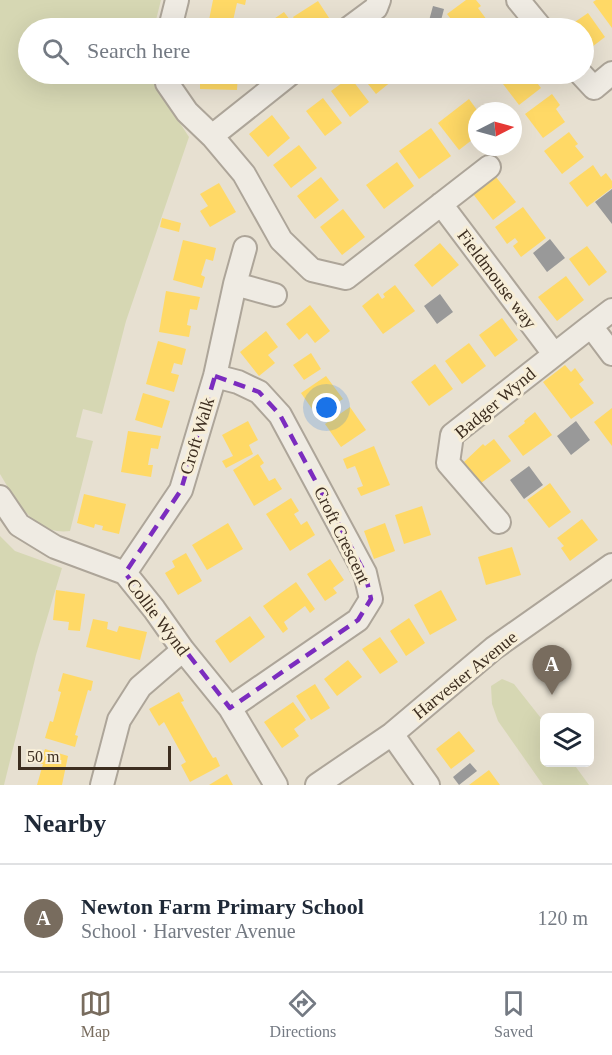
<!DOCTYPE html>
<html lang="en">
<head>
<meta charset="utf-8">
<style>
	:root { --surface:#fff; --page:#f2f2f3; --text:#1f2937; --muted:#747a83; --line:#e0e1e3; --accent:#786c5e }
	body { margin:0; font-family:Georgia,serif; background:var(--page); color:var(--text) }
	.controls { position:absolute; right:18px; bottom:18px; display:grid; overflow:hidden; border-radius:9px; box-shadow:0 6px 24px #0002 }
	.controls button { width:54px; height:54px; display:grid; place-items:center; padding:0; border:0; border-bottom:2px solid var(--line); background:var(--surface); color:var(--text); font:30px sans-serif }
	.compass { position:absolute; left:468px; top:102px; width:54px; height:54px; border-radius:50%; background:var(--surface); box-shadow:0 6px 24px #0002; rotate:84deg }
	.scale { position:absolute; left:18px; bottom:15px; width:153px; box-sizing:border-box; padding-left:6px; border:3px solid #3d2e20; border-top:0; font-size:16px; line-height:21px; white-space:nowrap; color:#3d2e20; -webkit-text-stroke:4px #f7eed8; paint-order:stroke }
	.you { position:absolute; left:327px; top:408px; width:21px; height:21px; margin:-15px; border:4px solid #fff; border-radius:50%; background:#1a73e8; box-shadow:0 0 0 9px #1a73e833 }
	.badge { display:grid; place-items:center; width:39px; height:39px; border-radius:50%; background:var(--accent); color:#fff; font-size:20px; font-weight:700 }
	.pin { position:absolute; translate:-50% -50px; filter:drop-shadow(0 2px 3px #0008) }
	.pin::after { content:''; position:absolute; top:32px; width:21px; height:18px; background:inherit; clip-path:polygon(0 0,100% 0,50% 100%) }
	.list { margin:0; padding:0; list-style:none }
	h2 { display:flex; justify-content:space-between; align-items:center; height:78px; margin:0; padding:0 24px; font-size:26px }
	h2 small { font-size:20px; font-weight:400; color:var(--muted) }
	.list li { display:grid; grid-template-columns:39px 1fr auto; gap:18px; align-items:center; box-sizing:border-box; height:108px; padding:0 24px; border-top:2px solid var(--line) }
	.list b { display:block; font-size:22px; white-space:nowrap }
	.list p { margin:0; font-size:20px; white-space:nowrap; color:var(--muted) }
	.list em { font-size:20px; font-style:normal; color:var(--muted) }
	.icon { flex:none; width:33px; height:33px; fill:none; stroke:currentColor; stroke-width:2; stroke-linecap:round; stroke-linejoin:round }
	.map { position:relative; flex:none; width:612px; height:785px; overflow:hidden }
	.search { position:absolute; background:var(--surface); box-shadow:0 6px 24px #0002; left:18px; right:18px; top:18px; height:66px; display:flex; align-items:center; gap:15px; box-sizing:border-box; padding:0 21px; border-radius:33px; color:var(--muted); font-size:22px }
	.sheet { height:186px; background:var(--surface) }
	nav { display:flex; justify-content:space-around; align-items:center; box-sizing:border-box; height:84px; border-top:2px solid var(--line); background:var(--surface); font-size:16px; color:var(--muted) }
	nav a { display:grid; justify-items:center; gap:3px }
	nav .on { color:var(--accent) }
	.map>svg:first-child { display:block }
	.green { fill:#d6d7b3 }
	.homes { fill:#ffd966 }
	.industry { fill:#999 }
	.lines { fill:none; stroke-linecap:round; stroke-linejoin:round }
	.minor-casing { stroke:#ada599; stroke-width:26 }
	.minor { stroke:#efebe3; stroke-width:22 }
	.marked { fill:none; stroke:#7b2cbf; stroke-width:4.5; stroke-dasharray:12 8; stroke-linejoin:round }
	.labels { text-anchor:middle; stroke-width:6; stroke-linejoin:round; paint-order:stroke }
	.street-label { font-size:18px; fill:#3d2e20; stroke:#f7eed8 }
</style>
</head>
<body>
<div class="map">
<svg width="612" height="785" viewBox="0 0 612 785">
	<rect width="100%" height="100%" fill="#e7e0d1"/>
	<!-- green -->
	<path class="green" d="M 0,0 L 161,0 L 154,28 L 28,28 L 28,74 L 153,74 L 159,91 L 189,137 L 126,321 L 102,414 L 83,409 L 76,437 L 93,441 L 70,531 C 34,536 15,499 0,474 Z
		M 0,536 L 15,551 L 62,568 L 36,655 L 4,785 L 0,785 Z
		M 502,679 L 514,684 L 544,722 L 544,762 L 573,763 L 589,785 L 543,785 L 498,721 L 492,704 L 491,686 Z"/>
	<!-- homes -->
	<path class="homes" d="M 213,0 L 246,0 L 245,5 L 237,3 L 232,25 L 209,20 Z
		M 466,0 L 476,0 L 481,6 L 478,8 L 487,20 L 476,28 L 458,28 L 447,14 Z
		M 596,0 L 612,0 L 612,28 L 593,2 Z
		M 318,1 L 333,24 L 327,28 L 301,28 L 293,17 Z
		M 284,12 L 296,28 L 263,28 L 262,27 Z
		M 588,13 L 605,37 L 584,53 L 584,28 L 566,28 Z
		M 200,74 L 238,74 L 237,90 L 200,89 Z
		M 360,74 L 396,74 L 398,76 L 376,94 Z
		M 500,74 L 527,74 L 530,78 L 532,76 L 541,88 L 519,105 L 497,76 Z
		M 350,77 L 369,102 L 350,117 L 331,91 Z
		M 552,94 L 560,105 L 556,109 L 565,122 L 543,138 L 525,114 Z
		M 323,98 L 342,123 L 325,136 L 306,111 Z
		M 469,99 L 477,110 L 477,136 L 459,150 L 438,123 Z
		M 272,115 L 290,138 L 268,157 L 249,134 Z
		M 431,128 L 451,156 L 419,179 L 399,151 Z
		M 569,132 L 578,144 L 575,146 L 584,157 L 562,174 L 544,151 Z
		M 299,145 L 317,168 L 291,188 L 273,165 Z
		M 397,162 L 414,186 L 384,209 L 366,185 Z
		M 593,165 L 601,177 L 606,173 L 612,181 L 612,188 L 587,207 L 569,183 Z
		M 492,172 L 516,202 L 493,220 L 470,190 Z
		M 321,177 L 339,200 L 315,219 L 297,196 Z
		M 219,183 L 236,212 L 210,227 L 200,211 L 208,206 L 200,194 Z
		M 523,207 L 546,238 L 521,257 L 513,246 L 518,242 L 515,238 L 507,244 L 495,227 Z
		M 343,209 L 365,237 L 342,255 L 320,227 Z
		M 162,218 L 181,223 L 179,232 L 160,227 Z
		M 183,240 L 216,248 L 213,261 L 206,259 L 201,275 L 205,277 L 202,288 L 173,280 Z
		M 440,243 L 459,265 L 432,287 L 414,265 Z
		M 587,246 L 607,272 L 589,286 L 569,259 Z
		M 566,276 L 584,300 L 557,321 L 538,297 Z
		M 395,285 L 415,311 L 383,334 L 362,306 L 378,293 L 382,299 L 385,297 L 383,294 Z
		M 166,291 L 200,297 L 197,310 L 190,309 L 187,325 L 191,326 L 189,337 L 159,332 Z
		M 310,305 L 330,331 L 315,343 L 307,333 L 299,340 L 286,324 Z
		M 502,318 L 518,340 L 495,357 L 479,335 Z
		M 266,331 L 278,347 L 268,355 L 275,363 L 259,376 L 240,352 Z
		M 158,341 L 186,349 L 182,365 L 174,363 L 171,373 L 179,375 L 174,392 L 146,384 Z
		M 469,343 L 486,366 L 462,384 L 445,361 Z
		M 311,353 L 321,369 L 304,380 L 293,365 Z
		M 435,364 L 453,389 L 429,406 L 411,382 Z
		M 565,365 L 571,372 L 575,368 L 584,380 L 579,384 L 594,403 L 571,419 L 543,382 Z
		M 326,376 L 343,399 L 317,416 L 301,393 Z
		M 143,393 L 170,401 L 162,428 L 135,420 Z
		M 350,407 L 366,430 L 341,447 L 325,424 Z
		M 612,408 L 612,446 L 594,422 Z
		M 535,412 L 552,435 L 523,456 L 508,436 L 525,423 L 524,421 Z
		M 248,421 L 258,440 L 249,445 L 253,454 L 226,468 L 222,461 L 233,456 L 222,435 Z
		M 128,431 L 161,436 L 158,449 L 151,448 L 148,465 L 153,465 L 151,477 L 121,472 Z
		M 494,439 L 511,461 L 481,483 L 464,462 L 483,444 L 485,446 Z
		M 374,446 L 390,485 L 361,496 L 357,488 L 363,486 L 355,466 L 347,469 L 343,459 Z
		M 258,454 L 264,463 L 260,466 L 269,481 L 275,478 L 282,489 L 254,506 L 233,470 Z
		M 550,483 L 571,512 L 549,528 L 527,500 Z
		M 84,494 L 126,504 L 119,534 L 102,530 L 103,526 L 95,524 L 94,528 L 77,523 Z
		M 291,498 L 299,511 L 294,514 L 301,525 L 307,521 L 315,535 L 290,551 L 266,514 Z
		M 422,506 L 431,535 L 404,544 L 395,515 Z
		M 582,519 L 598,540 L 570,561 L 561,548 L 564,546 L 557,538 Z
		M 228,523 L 243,549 L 207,570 L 192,545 Z
		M 385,523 L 395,551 L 374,559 L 364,531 Z
		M 512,547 L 521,575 L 486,585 L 478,557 Z
		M 186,553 L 202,581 L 178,595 L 165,573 L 175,567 L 172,561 Z
		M 330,559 L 344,580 L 333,588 L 337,593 L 325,601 L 307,574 Z
		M 296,582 L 315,609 L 310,613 L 305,606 L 284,622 L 288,629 L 283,633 L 263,606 Z
		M 56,590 L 85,594 L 80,631 L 68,630 L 69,622 L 53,620 Z
		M 441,590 L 457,620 L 430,635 L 414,605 Z
		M 250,616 L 265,637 L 230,663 L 215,641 Z
		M 409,618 L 425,643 L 406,656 L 390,631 Z
		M 93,619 L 108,622 L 107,629 L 117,632 L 119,626 L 147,632 L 140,660 L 86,647 Z
		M 380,637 L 398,662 L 380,674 L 362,649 Z
		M 348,660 L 362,677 L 337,696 L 324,679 Z
		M 63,673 L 93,681 L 91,691 L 88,690 L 75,735 L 78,736 L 75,747 L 45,738 L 50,721 L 53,722 L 61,692 L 58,691 Z
		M 315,684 L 330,708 L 311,720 L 296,696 Z
		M 179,692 L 184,701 L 181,702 L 208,750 L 213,758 L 216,757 L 220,766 L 190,782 L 181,765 L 186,762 L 164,722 L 159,726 L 149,709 Z
		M 293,702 L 306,720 L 294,729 L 299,736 L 282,748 L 264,722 Z
		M 459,731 L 475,751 L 451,769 L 436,749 Z
		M 45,749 L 68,756 L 62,785 L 37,785 L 43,764 L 40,764 Z
		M 489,770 L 500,785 L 469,785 Z
		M 227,774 L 233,785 L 209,785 Z"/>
	<!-- industry -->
	<path class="industry" d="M 433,6 L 444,9 L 439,28 L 427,28 Z
		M 612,189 L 612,224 L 595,202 Z
		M 550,239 L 565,258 L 547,272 L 533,253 Z
		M 440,294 L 453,312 L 437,324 L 424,306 Z
		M 576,421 L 590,440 L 571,455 L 557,436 Z
		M 529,466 L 543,485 L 524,499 L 510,480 Z
		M 470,763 L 477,771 L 459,785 L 453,777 Z"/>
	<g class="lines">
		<defs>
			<path id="minor" d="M 518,0 L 541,28
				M 170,28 L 177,0
				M 349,28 L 376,8 L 379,0
				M 166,74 L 167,83 L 187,112 L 212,136 L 244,174 L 281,240 L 312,270 L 346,278 L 489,167
				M 581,74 L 594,88 L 612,73
				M 212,136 L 290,74
				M 441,204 L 554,354
				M 235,284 L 275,295
				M 612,310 L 591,326 L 612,354
				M 215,376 L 238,382 L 259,392 L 280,415 L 365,573 L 371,599 L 358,620 L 230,708
				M 0,497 L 19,525 L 55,547 L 125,573 L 154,609 L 183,650 L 230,708 L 276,785
				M 499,522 L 448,463 L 452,435 L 591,326
				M 125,573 L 181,490 L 215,376 L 235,284 L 245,248
				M 392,734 L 428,785
				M 102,785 L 119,720 L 140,687 L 183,650
				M 317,785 L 392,734 L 494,648 L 612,565"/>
		</defs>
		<!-- minor casing -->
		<use href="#minor" class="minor-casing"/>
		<!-- minor -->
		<use href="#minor" class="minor"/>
	</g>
	<!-- marked area -->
	<path class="marked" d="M 215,376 L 259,392 L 280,415 L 365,573 L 371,599 L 358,620 L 230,708 L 125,573 L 181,490 Z"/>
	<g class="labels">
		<!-- street labels -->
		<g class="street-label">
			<text transform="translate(497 279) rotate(53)" y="6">Fieldmouse way</text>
			<text transform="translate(495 403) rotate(-40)" y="6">Badger Wynd</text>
			<text transform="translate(197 436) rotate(-73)" y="6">Croft Walk</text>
			<text transform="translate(342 535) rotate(64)" y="6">Croft Crescent</text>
			<text transform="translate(158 617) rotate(53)" y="6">Collie Wynd</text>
			<text transform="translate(465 675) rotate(-39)" y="6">Harvester Avenue</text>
		</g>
	</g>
</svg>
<div class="controls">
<button><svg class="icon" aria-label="layers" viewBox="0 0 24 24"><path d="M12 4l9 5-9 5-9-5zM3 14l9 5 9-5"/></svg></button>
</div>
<svg class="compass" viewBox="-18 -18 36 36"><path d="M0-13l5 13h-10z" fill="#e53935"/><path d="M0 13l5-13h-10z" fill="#747a83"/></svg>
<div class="scale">50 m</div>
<div class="you"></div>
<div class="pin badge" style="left:552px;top:695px">A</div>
<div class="search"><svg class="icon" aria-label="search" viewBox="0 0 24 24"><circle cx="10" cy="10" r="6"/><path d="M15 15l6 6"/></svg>Search here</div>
</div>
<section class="sheet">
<h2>Nearby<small></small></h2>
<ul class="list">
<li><span class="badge">A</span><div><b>Newton Farm Primary School</b><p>School · Harvester Avenue</p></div><em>120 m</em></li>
</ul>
</section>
<nav>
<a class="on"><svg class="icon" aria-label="map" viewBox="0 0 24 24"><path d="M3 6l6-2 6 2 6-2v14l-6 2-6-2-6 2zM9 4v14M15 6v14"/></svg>Map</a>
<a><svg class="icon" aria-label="directions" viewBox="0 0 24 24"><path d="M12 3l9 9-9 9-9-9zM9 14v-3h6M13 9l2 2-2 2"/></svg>Directions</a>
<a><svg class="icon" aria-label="saved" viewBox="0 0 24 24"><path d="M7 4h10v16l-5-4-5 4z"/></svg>Saved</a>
</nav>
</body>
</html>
